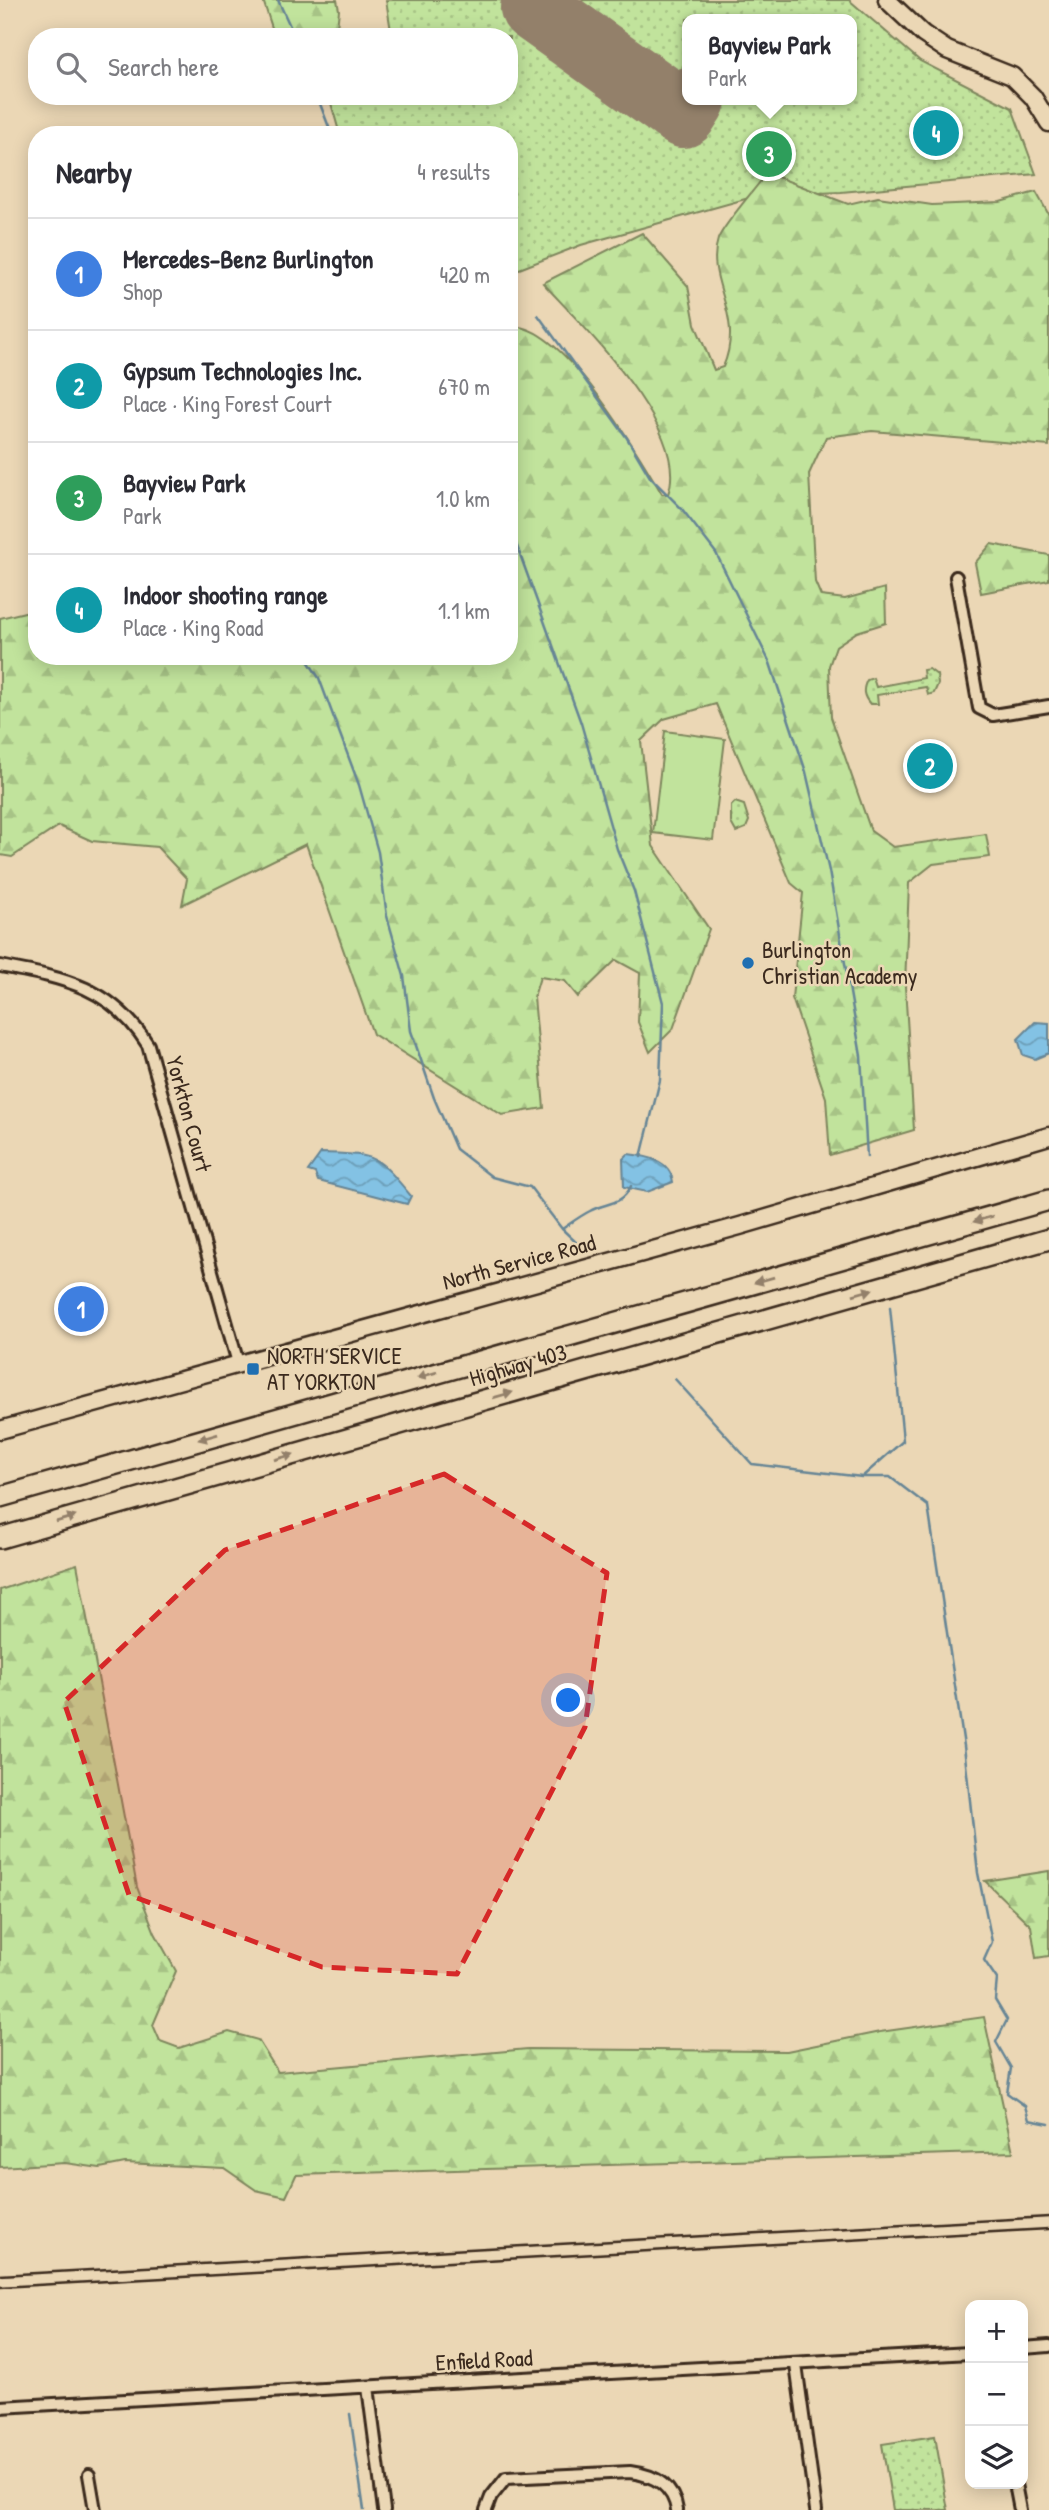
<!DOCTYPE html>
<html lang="en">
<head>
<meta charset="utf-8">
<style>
	:root { --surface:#fff; --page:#f2f2f3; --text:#2b2b33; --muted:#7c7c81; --line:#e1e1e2; --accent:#1f6fb2 }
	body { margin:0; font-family:"Patrick Hand",sans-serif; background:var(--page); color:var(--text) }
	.controls { position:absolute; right:21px; bottom:21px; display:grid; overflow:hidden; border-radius:14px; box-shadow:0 4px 18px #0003 }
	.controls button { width:63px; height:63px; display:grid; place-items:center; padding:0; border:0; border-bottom:2px solid var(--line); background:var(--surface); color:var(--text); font:35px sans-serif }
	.you { position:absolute; left:569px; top:1701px; width:24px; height:24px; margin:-18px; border:5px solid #fff; border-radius:50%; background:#1a73e8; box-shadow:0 0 0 10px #1a73e833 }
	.badge { display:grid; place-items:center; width:46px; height:46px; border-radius:50%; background:var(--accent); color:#fff; font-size:23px; font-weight:700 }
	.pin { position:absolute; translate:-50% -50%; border:4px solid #fff; box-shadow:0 2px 7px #0006 }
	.popup { position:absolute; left:682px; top:14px; width:175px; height:91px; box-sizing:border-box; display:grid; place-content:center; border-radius:14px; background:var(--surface); filter:drop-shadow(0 2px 5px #0005); font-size:23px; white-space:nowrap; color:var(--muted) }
	.popup b { font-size:26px; color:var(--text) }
	.popup::after { content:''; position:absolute; left:50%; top:100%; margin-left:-14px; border:14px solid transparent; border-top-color:var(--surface) }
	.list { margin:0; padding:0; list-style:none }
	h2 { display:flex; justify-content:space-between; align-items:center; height:91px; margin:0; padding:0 28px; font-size:30px }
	h2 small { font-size:23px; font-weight:400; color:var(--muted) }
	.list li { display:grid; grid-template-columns:46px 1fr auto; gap:21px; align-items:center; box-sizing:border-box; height:112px; padding:0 28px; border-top:2px solid var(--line) }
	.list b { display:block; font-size:26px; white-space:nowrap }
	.list p { margin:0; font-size:23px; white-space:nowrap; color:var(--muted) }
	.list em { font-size:23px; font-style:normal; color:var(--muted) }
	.icon { flex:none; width:38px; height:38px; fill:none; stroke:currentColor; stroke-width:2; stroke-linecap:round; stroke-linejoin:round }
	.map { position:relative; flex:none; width:1049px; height:2510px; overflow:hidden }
	.search { position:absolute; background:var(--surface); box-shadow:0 4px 18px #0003; left:28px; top:28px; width:490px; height:77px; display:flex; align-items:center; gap:18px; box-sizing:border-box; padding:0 24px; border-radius:28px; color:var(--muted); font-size:26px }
	.panel { position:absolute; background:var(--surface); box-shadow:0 4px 18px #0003; left:28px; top:126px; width:490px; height:539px; border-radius:28px }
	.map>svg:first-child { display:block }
	.green { fill:url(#green-dots); stroke:#7e865d; stroke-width:2; fill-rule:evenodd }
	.forest { fill:url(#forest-firs); stroke:#7e865d; stroke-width:2 }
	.pitch { fill:#c1e39c; stroke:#7e865d; stroke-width:2 }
	.water { fill:url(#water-waves); stroke:#668595; stroke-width:2 }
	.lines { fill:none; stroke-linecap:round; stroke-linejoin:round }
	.stream { stroke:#668595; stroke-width:2.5 }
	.runway { stroke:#93806a; stroke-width:68 }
	.street-casing { stroke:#3b2a1e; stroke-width:16 }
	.secondary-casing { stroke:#3b2a1e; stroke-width:21 }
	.highway-casing { stroke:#3b2a1e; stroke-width:24 }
	.street { stroke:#ebd7b5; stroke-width:10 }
	.secondary { stroke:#ebd7b5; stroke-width:16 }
	.highway { stroke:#ebd7b5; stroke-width:19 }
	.rail { stroke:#3b2a1e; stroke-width:2.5 }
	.oneway { fill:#93806a }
	.marked { fill:#d62828; fill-opacity:0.2; stroke:#d62828; stroke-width:5; stroke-dasharray:14 9; stroke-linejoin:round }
	.poi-dot { fill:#1f6fb2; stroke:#ebd7b5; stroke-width:2.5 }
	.labels { text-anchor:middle; stroke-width:5; stroke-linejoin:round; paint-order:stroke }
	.poi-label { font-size:23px; fill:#3b2a1e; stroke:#ebd7b5; text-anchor:start }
	.street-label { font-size:23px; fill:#3b2a1e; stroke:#ebd7b5 }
</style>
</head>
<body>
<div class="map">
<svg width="1049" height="2510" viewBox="0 0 1049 2510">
	<defs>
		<pattern id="green-dots" width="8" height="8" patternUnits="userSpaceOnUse" patternTransform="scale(1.75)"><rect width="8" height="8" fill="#c1e39c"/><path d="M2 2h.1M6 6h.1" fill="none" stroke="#a7c386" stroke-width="1.8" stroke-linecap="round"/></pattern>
		<pattern id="forest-firs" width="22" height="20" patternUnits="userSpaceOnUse" patternTransform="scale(1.75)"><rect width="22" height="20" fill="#c1e39c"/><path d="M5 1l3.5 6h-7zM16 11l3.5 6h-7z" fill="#a7c386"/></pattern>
		<pattern id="water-waves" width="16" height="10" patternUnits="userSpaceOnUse" patternTransform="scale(1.75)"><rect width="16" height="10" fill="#83c2e4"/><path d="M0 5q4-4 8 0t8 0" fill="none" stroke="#6c9eb8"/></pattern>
	</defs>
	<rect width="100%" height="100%" fill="#ebd7b5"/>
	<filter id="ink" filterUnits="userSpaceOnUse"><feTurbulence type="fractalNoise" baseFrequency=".0143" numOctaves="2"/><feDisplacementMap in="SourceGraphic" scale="14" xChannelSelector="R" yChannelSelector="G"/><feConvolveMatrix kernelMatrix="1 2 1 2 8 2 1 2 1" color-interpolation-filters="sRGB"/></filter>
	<g filter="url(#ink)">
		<!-- green -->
		<path class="green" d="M 386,0 L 849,0 L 920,61 L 1012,108 L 1036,174 L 841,192 L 756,196 L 581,245 L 509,273 L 509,135 L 340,135 L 329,96 L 509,96 L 509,37 L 392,37 ZM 687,19 L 851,19 L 851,100 L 687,100 Z
			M 929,669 L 937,675 L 938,684 L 934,693 L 928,695 L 926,687 L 877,695 L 878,704 L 870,704 C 863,696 862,690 867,680 L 873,678 L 876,687 L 924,678 L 923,670 Z
			M 735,802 L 744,805 L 749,821 L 746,828 L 736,832 L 731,823 L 731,806 Z
			M 935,2436 L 948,2510 L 893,2510 L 882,2444 Z"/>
		<!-- forest -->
		<path class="forest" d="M 263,0 L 337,0 L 339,10 L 336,37 L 275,37 Z
			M 767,173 L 848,204 L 878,197 L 932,205 L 1000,202 L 1036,192 L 1049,215 L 1049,446 L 872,431 L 826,437 L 809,474 L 815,582 L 821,596 L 845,599 L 885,588 L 886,623 L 857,632 L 836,646 L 829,666 L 831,717 L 871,831 L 893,847 L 986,834 L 990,857 L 933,864 L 909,883 L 905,986 L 914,1130 L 830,1155 L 826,1098 L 792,998 L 803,893 L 791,883 L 716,704 L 664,719 L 641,741 L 653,846 L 709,929 L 673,1029 L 650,1052 L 638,1022 L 640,973 L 616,960 L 578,997 L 565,981 L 540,977 L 534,997 L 544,1108 L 502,1115 L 373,1034 L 306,844 L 182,905 L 187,879 L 157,847 L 92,841 L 59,826 L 12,857 L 0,855 L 0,618 L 37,609 L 37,656 L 509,656 L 509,327 C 560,318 639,455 662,494 L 668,494 C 691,430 583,327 543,283 L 642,233 L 688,286 L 695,324 L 714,370 L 723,367 C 746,314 704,282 718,239 C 723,225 756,188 767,173 Z
			M 991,544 L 1049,555 L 1049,580 L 981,593 L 975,563 Z
			M 77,1564 L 137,1887 L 155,1933 L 176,1971 L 153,2025 L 160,2041 L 179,2048 L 229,2032 L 258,2040 L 278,2072 L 528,2049 L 787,2051 L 880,2032 L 984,2017 L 1013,2152 L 296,2175 L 286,2197 L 256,2190 L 224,2168 L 125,2163 L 100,2168 L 65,2163 L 0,2167 L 0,1590 Z
			M 1049,1871 L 1049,1956 L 1036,1958 L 1031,1926 L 985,1881 Z"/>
		<!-- pitch -->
		<path class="pitch" d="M 665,731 L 725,739 L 713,840 L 653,833 Z"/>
		<!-- water -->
		<path class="water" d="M 1035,1022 L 1049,1023 L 1049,1053 L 1035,1059 L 1023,1055 L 1018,1039 Z
			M 321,1153 C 377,1155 375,1153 411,1196 L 407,1204 L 318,1181 L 315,1173 L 308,1171 Z
			M 628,1154 C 647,1156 670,1160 673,1182 L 647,1192 L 624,1187 L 623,1159 Z"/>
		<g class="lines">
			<!-- stream -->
			<path class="stream" d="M 278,0 L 295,37
				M 317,96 L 332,135
				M 538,315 L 627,438 L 650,477 L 682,509 L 716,553 L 770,663 L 806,772 L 829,871 L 861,1056 L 867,1157
				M 509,524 L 581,723 L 617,849 L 634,891 L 663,1003 L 660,1080 L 641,1157
				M 305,656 L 319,678 L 359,785 L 378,852 L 387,916 L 404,976 L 411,1031 L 434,1098 L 456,1149 L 492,1177 L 530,1187 L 562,1229 L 580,1246
				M 562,1229 C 571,1223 580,1216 590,1211 C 606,1202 622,1206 631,1186
				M 675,1379 L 752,1464 L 862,1477 L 890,1477 L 928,1506 L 964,1746 L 978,1873 L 992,1942 L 984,1960 L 997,1979 L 995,2000 L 1007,2020 L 996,2042 L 1011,2068 L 1007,2093 L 1025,2106 L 1029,2120 L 1049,2124
				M 862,1477 L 903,1441 L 890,1307
				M 350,2414 L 364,2510"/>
			<!-- runway -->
			<path class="runway" d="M 540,0 L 534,8 L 683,114 L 692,100"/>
			<defs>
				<path id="street" d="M 956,577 L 979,708 L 993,715 L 1049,706
					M 0,966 C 63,978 111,986 148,1045 L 238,1363
					M 1023,2348 L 1049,2346
					M 796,2365 L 816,2510
					M 368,2387 L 384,2510
					M 0,2407 L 970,2353
					M 89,2475 L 95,2510
					M 1015,2484 L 1020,2510
					M 486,2510 L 491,2497 L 506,2478 L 630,2472 C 654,2475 673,2485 677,2510"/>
				<path id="secondary" d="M 887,0 L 923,34 L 947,50 L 1012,76 L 1033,97 L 1049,123
					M 0,1430 L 740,1226 L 1049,1136"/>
				<path id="highway" d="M 0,1497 L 1049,1200
					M 0,1538 L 1049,1239"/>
			</defs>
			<!-- street casing -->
			<use href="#street" class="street-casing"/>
			<!-- secondary casing -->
			<use href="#secondary" class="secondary-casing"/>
			<!-- highway casing -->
			<use href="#highway" class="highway-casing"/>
			<!-- street -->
			<use href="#street" class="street"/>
			<!-- secondary -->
			<use href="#secondary" class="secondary"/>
			<!-- highway -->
			<use href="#highway" class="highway"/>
			<!-- rail -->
			<path class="rail" d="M 0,2275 L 1049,2217
				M 0,2287 L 1049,2229"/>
		</g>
		<!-- one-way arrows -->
		<defs><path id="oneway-solid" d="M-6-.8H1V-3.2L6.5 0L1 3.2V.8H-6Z" transform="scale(1.75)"/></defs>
		<g class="oneway">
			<use href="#oneway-solid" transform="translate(983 1219) rotate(164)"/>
			<use href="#oneway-solid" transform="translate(764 1280) rotate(164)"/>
			<use href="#oneway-solid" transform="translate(863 1292) rotate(-16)"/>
			<use href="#oneway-solid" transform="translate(427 1375) rotate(164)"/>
			<use href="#oneway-solid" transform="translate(503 1395) rotate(-16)"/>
			<use href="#oneway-solid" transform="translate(208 1437) rotate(164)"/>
			<use href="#oneway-solid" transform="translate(284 1457) rotate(-16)"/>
			<use href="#oneway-solid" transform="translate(66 1519) rotate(-16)"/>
		</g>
	</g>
	<!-- marked area -->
	<path class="marked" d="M 444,1474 L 607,1573 L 585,1727 L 457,1974 L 322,1967 L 129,1895 L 64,1702 L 225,1550 Z"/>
	<!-- markers -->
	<g class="poi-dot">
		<circle cx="748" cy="963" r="7"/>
		<rect x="246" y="1362" width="14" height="14" rx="3.5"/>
	</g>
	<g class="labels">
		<!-- poi labels -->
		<g class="poi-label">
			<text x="762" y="958">Burlington<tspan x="762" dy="26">Christian Academy</tspan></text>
			<text x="267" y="1364">NORTH SERVICE<tspan x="267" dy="26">AT YORKTON</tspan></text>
		</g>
		<!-- street labels -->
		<g class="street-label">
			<text transform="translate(189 1114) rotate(75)" y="8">Yorkton Court</text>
			<text transform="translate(519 1262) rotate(-15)" y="8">North Service Road</text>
			<text transform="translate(518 1365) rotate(-16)" y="8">Highway 403</text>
			<text transform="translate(484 2360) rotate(-3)" y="8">Enfield Road</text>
		</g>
	</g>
</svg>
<div class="controls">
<button>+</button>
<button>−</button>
<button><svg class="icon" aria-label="layers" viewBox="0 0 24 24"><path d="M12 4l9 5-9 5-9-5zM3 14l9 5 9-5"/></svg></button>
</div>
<div class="you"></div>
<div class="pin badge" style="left:81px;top:1309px;background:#3f7fe0">1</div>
<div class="pin badge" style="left:930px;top:766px;background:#0f9aa8">2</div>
<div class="pin badge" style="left:769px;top:154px;background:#2e9e5b">3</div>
<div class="popup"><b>Bayview Park</b>Park</div>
<div class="pin badge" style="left:936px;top:133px;background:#0f9aa8">4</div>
<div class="search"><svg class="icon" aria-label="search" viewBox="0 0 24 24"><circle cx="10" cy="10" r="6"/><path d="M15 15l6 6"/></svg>Search here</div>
<section class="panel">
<h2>Nearby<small>4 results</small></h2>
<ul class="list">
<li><span class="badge" style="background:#3f7fe0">1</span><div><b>Mercedes-Benz Burlington</b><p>Shop</p></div><em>420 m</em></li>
<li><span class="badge" style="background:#0f9aa8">2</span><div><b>Gypsum Technologies Inc.</b><p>Place · King Forest Court</p></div><em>670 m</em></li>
<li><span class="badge" style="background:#2e9e5b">3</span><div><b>Bayview Park</b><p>Park</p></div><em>1.0 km</em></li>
<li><span class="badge" style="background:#0f9aa8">4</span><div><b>Indoor shooting range</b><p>Place · King Road</p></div><em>1.1 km</em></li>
</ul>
</section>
</div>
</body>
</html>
